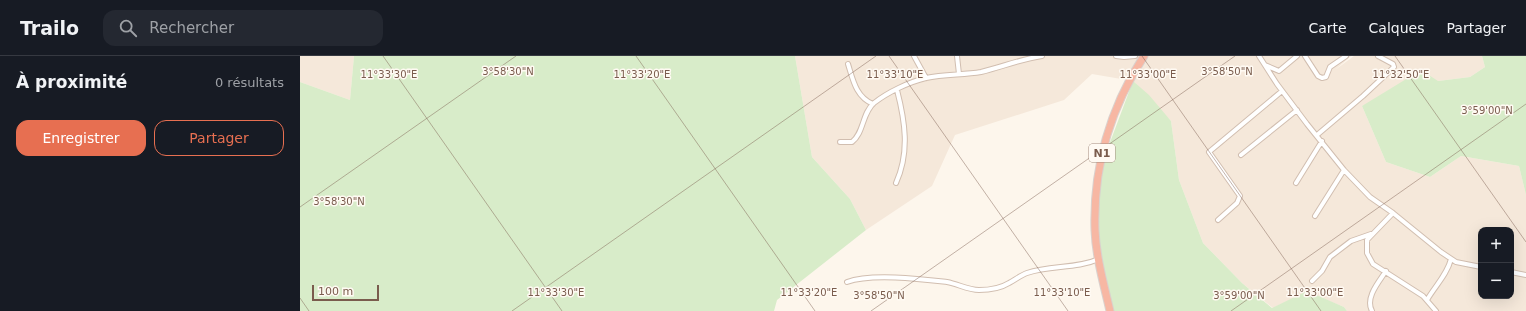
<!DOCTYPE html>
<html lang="fr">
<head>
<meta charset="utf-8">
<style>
	:root { --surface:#171b24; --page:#242831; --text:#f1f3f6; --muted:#9ea1a6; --line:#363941; --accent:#e76f51 }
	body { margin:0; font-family:"DejaVu Sans",sans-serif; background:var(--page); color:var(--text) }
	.controls { position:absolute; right:12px; bottom:12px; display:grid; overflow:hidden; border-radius:8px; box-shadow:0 4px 16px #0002 }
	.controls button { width:36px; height:36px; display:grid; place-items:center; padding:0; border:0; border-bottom:1px solid var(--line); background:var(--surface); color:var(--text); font:20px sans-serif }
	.scale { position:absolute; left:12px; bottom:10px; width:67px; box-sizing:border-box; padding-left:4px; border:2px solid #7a5c4d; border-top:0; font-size:11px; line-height:14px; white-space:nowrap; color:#7a5c4d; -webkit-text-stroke:3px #fffaf3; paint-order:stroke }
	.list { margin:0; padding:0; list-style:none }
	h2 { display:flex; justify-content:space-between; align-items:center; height:52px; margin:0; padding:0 16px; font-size:17px }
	h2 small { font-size:13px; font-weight:400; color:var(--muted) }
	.actions { display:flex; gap:8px; padding:12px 16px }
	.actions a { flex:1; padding:9px 0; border:1px solid var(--accent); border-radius:12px; text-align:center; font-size:14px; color:var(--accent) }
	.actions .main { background:var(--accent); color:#fff }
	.icon { flex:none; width:22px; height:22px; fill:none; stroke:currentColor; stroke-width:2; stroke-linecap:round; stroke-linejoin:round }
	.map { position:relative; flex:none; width:1226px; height:255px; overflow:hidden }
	header { display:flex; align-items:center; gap:24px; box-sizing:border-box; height:56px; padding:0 20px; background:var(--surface); border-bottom:1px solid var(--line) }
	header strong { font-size:19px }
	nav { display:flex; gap:22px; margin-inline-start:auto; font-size:14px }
	.search { width:280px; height:36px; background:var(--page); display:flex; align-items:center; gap:10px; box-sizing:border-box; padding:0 14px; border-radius:12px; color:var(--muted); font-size:15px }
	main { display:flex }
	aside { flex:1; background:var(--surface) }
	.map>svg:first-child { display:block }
	.residential { fill:#f5e8da; fill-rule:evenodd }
	.green { fill:#d8ecc9 }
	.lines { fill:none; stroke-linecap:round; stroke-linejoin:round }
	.street-casing { stroke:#d1beb0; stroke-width:6 }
	.highway-casing { stroke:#dad1cd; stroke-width:9 }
	.street { stroke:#fff; stroke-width:4 }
	.highway { stroke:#f7b7a3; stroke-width:7 }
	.ticks { fill:none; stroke:#7a5c4d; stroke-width:1; stroke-opacity:0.45 }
	.labels { text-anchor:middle; stroke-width:3; stroke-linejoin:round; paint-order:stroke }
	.shield { fill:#fffaf3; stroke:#a28b7f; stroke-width:1 }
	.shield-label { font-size:11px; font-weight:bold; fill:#7a5c4d }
	.ticks-label { font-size:10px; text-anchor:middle; fill:#7a5c4d; stroke:#fffaf3; stroke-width:3; stroke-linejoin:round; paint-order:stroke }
</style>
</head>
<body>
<header>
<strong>Trailo</strong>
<div class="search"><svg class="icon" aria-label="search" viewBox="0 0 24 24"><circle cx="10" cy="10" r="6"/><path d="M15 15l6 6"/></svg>Rechercher</div>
<nav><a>Carte</a><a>Calques</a><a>Partager</a></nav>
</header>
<main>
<aside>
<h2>À proximité<small>0 résultats</small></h2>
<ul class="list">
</ul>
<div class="actions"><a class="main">Enregistrer</a><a>Partager</a></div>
</aside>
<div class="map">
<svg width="1226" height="255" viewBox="0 0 1226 255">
	<rect width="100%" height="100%" fill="#fdf6ec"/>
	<!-- residential -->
	<path class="residential" d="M 0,0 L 54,0 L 50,44 L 0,26 Z
		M 495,0 L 1051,0 L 1035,14 L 1054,0 L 1182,0 L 1185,11 L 1170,21 L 1138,25 L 1062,50 L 1086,106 L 1130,121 L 1161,100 L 1219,110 L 1226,139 L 1226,255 L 1047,255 L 1044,251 L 1007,236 L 973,252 L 942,227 L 903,187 L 879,124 L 871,65 L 833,25 L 792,18 L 764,44 L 655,79 L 632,130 L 566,174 L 550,143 L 512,101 ZM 1181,174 L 1211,174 L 1211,240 L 1181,240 Z"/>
	<!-- green -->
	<path class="green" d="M 54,0 L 495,0 L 512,101 L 550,143 L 566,174 L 477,244 L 474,255 L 0,255 L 0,26 L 50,44 Z
		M 1182,0 L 1226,0 L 1226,139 L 1219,110 L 1161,100 L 1130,121 L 1086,106 L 1062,50 L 1121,14 L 1138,25 L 1170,21 L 1185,11 Z
		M 833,25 L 849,39 L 871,65 L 879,124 L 903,187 L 942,227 L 972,252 L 1007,235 L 1044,251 L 1047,255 L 809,255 L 796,182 L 798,145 L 803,105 Z"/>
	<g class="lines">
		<defs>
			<path id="street" d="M 614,0 L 626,22
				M 657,0 L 659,18
				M 816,0 L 824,1 L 835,0
				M 959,0 L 977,28 L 1007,68 L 1044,114 L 1070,141 L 1093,157 L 1141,196 L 1156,206 L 1181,211
				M 1005,0 L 1018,20 L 1022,22 L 1026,21 L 1030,11 L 1046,0
				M 548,8 C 553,24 556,41 573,48
				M 965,9 L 979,15 L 997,0
				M 1017,79 L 1063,40 L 1094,11 L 1093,8 L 1078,0
				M 540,86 L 552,86 C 564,77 562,57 574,47 C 588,36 609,26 626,22 C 644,18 663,19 681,16 C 702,11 721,3 742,0
				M 941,99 L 997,54
				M 596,127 C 610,96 605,65 597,34
				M 996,127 L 1022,85
				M 1093,157 L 1067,184 L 1067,197 L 1073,208 L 1123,240 L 1136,255
				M 1015,160 L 1044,114
				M 918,164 L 937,147 L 940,140 L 909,96 L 982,35
				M 1211,216 L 1226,219
				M 1012,225 L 1022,215 L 1030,201 L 1051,185 L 1071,178
				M 547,226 C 571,217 621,223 647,226 C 658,228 668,234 679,234 C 689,234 701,232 709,227 C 715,224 721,219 727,217 C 751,209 776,213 799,203
				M 1127,244 C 1135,230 1147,219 1151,203
				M 1072,255 C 1065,242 1078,227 1086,215"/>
			<path id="highway" d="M 810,255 C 804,229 796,201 795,174 C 793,112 810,52 844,0"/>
		</defs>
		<!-- street casing -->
		<use href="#street" class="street-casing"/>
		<!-- highway casing -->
		<use href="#highway" class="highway-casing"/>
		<!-- street -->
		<use href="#street" class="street"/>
		<!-- highway -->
		<use href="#highway" class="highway"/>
	</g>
	<!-- ticks -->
	<path class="ticks" d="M 83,0 L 262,255M 336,0 L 515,255M 589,0 L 768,255M 842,0 L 1021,255M 1095,0 L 1226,186M 0,151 L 216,0M 0,242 L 9,255M 212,255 L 576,0M 571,255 L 935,0M 931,255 L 1226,48"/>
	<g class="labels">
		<!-- shield labels -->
		<rect class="shield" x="789" y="88" width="26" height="18" rx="3"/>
		<g class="shield-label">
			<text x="802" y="101">N1</text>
		</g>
	</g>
	<g class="ticks-label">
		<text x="927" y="19">3°58'50"N</text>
		<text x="208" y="19">3°58'30"N</text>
		<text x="89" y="22">11°33'30"E</text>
		<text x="342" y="22">11°33'20"E</text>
		<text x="595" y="22">11°33'10"E</text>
		<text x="848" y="22">11°33'00"E</text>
		<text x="1101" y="22">11°32'50"E</text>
		<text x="1187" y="58">3°59'00"N</text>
		<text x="39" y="149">3°58'30"N</text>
		<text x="256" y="240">11°33'30"E</text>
		<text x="509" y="240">11°33'20"E</text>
		<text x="762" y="240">11°33'10"E</text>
		<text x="1015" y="240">11°33'00"E</text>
		<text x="579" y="243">3°58'50"N</text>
		<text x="939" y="243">3°59'00"N</text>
	</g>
</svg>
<div class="controls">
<button>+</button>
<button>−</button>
</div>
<div class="scale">100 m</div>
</div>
</main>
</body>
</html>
